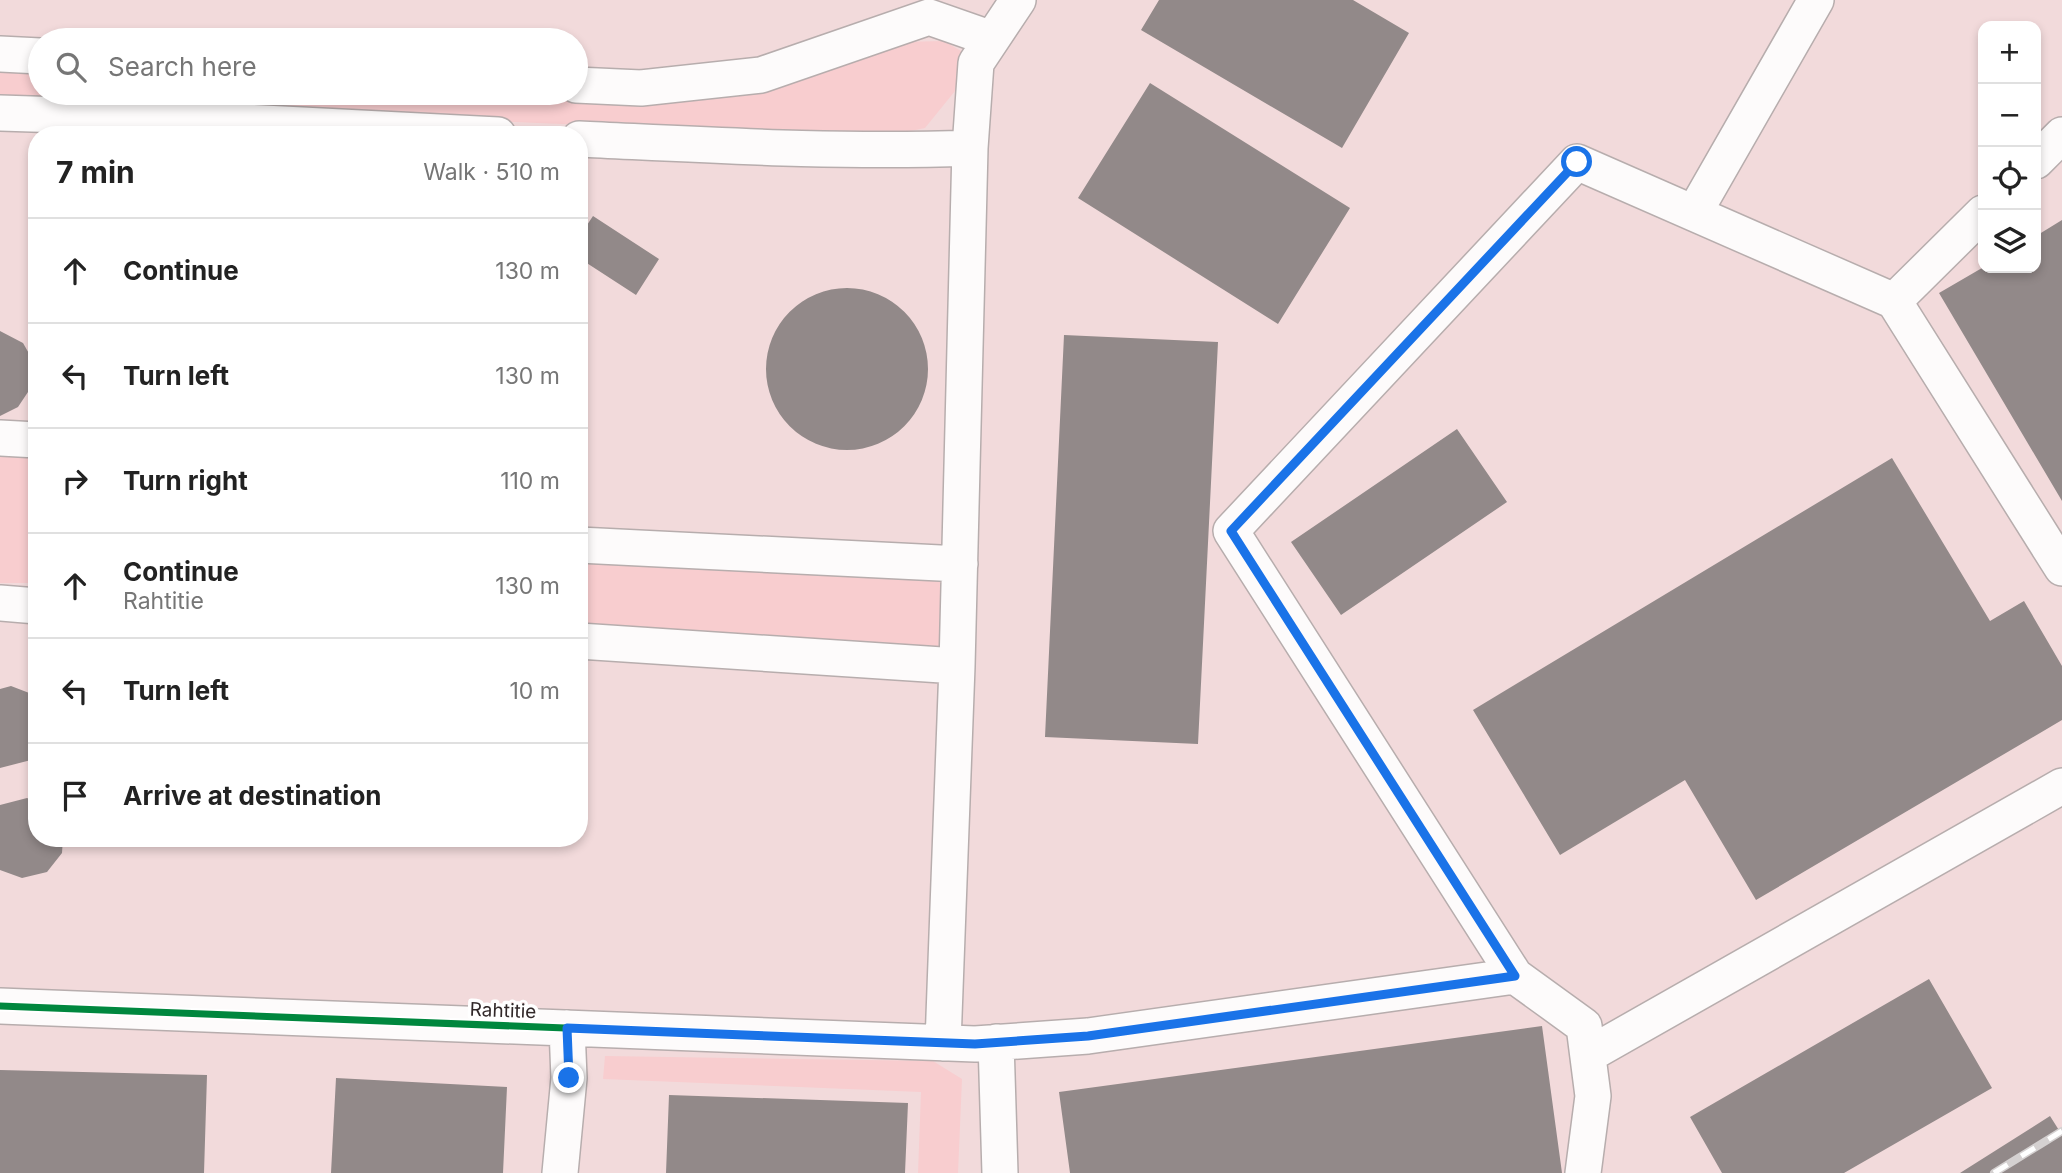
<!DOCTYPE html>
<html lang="en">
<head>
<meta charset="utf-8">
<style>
	:root { --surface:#fff; --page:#f6f6f6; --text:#222; --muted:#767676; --line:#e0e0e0 }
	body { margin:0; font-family:Inter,sans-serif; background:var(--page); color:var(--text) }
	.controls { position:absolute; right:21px; top:21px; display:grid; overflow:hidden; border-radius:14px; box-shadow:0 4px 10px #0003 }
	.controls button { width:63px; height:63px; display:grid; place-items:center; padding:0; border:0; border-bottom:2px solid var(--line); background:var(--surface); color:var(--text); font:35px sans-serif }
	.stop { position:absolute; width:21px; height:21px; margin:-16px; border:5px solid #1a73e8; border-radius:50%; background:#fff }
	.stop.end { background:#1a73e8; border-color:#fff; box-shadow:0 2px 7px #0008 }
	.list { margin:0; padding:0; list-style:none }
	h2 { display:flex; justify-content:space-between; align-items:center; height:91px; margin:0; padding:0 28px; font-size:30px }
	h2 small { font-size:23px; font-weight:400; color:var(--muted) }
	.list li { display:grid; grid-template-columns:46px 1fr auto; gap:21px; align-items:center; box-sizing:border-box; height:105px; padding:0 28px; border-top:2px solid var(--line) }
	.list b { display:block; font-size:26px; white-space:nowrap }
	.list p { margin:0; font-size:23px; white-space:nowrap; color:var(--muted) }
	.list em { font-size:23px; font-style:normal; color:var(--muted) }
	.icon { flex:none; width:38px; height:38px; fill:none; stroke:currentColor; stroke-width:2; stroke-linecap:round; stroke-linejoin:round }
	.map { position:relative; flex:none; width:2062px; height:1173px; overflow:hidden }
	.search { position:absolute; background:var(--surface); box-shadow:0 4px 10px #0003; left:28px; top:28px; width:560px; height:77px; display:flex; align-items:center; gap:18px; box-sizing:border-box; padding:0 24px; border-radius:38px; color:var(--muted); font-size:26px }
	.panel { position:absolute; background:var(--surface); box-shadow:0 4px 10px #0003; left:28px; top:126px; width:560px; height:721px; border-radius:28px }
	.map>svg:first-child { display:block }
	.built { fill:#f2dadb; fill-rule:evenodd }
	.green { fill:#f8cdcf }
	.building { fill:#928989 }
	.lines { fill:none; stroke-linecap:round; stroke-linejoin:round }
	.minor-casing { stroke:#b7adad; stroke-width:38 }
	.minor { stroke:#fdfbfb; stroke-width:35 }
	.rail-casing { stroke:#d5d1d1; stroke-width:8 }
	.rail { stroke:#fff; stroke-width:5; stroke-dasharray:16; stroke-linecap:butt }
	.cycleway-casing { stroke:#fff; stroke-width:11 }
	.cycleway { stroke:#00873e; stroke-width:7 }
	.route { stroke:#1a73e8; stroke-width:9 }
	.labels { text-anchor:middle; stroke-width:7; stroke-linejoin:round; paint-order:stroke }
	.street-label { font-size:19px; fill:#312829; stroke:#fff }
</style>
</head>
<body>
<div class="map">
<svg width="2062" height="1173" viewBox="0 0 2062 1173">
	<rect width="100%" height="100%" fill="#f4e7e7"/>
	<!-- built -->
	<path class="built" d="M 0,0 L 2062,0 L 2062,1173 L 0,1173 ZM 1983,26 L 2036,26 L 2036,268 L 1983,268 ZM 40,40 L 576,40 L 576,93 L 40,93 ZM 37,135 L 579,135 L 579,838 L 37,838 Z"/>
	<!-- green -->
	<path class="green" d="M 944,41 L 966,54 L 955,91 L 925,128 L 882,137 L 298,113 L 0,97 L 0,65 L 40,67 L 40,93 L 547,93 L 646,97 L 901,42 Z
		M 0,447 L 37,451 L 37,583 L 0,583 Z
		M 579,557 L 941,574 L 944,653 L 579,632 Z
		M 605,1056 L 933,1061 L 962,1079 L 958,1173 L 918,1173 L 921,1092 L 603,1079 Z"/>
	<!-- building -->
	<path class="building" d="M 1159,0 L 1353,0 L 1409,33 L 1342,148 L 1141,30 Z
		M 1150,83 L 1350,208 L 1278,324 L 1078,198 Z
		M 593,216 L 659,259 L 636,295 L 579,258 L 579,237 Z
		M 2062,220 L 2062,501 L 1939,293 L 1982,268 L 2036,268 L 2036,236 Z
		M766 369a81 81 0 1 1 162 0a81 81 0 1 1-162 0Z
		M 0,331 L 23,343 L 35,364 L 34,383 L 18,407 L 0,416 Z
		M 1064,335 L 1218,342 L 1198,744 L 1045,737 Z
		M 1457,429 L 1507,502 L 1341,615 L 1291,542 Z
		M 1892,458 L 1990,621 L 2024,601 L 2062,666 L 2062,720 L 1756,900 L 1685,780 L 1560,855 L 1473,710 Z
		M 11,686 L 37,696 L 37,753 L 31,760 L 0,768 L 0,689 Z
		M 27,798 L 37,802 L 37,838 L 63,838 L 62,853 L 47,872 L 22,878 L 0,870 L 0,805 Z
		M 1929,979 L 1992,1088 L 1844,1173 L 1722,1173 L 1690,1117 Z
		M 1542,1026 L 1562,1173 L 1070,1173 L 1059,1092 Z
		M 0,1070 L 207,1075 L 204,1173 L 0,1173 Z
		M 336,1078 L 507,1087 L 503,1173 L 331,1173 Z
		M 669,1095 L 908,1103 L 905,1173 L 666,1173 Z
		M 2050,1116 L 2062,1135 L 2062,1173 L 1960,1173 Z"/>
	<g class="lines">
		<defs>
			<path id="minor" d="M 0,54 L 40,56
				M 576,85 L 641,88 L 761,75 L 929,17 L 992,39
				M 0,113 L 188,119 L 498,135
				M 579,139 C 710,145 839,153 970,148 L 976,63 L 1018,0
				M 2036,161 L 2062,135
				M 1694,213 L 1816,0
				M 1894,301 L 1983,213
				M 0,438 L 37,440
				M 579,545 L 960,564
				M 0,603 L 37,606
				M 579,641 L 957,666 L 970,148
				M 1515,976 L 1231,531 L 1577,162 L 1894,301 L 2062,568
				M 0,1006 L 975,1044 L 1088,1036 L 1515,976 L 1584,1026 L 1593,1096 L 1583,1173
				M 996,1042 L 1000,1173
				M 943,1043 L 957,666
				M 1588,1055 L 2062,786
				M 560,1173 L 569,1078 L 567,1028"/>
		</defs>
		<!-- minor casing -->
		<use href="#minor" class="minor-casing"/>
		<!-- minor -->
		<use href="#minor" class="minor"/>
		<defs>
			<path id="rail" d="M 1994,1173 L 2062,1131"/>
		</defs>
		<!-- rail casing -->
		<use href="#rail" class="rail-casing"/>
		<!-- rail -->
		<use href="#rail" class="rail"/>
		<defs>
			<path id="cycleway" d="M 0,1006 L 975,1044 L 1088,1036"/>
		</defs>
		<!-- cycleway casing -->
		<use href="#cycleway" class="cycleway-casing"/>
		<!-- cycleway -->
		<use href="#cycleway" class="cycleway"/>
	</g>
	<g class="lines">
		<!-- route -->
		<path class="route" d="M 569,1078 L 567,1028 L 975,1044 L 1088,1036 L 1515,976 L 1231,531 L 1577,162"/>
	</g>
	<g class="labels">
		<!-- street labels -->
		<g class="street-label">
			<text transform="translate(503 1010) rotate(2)" y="7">Rahtitie</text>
		</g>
	</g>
</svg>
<div class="controls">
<button>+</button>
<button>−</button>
<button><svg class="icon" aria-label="locate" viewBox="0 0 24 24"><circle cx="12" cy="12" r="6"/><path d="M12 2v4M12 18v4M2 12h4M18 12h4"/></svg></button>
<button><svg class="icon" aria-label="layers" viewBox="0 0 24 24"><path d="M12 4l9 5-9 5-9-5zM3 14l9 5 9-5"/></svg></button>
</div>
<div class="stop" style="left:1577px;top:162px"></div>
<div class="stop end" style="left:569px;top:1078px"></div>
<div class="search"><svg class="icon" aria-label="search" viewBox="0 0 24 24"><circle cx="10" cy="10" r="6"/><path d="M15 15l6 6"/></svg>Search here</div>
<section class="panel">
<h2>7 min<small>Walk · 510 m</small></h2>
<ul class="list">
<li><svg class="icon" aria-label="ahead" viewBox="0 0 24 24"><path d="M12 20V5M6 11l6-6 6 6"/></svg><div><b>Continue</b></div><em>130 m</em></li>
<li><svg class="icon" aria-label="left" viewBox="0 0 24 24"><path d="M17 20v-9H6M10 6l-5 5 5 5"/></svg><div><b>Turn left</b></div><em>130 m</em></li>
<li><svg class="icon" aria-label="right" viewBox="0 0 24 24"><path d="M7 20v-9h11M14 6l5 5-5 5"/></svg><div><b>Turn right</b></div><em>110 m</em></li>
<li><svg class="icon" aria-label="ahead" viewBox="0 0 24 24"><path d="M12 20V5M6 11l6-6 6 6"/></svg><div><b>Continue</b><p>Rahtitie</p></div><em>130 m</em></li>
<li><svg class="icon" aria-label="left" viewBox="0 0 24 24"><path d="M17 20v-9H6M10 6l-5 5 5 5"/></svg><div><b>Turn left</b></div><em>10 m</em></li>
<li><svg class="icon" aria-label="arrive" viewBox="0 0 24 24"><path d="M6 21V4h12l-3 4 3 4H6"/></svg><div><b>Arrive at destination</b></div></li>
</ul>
</section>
</div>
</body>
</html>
